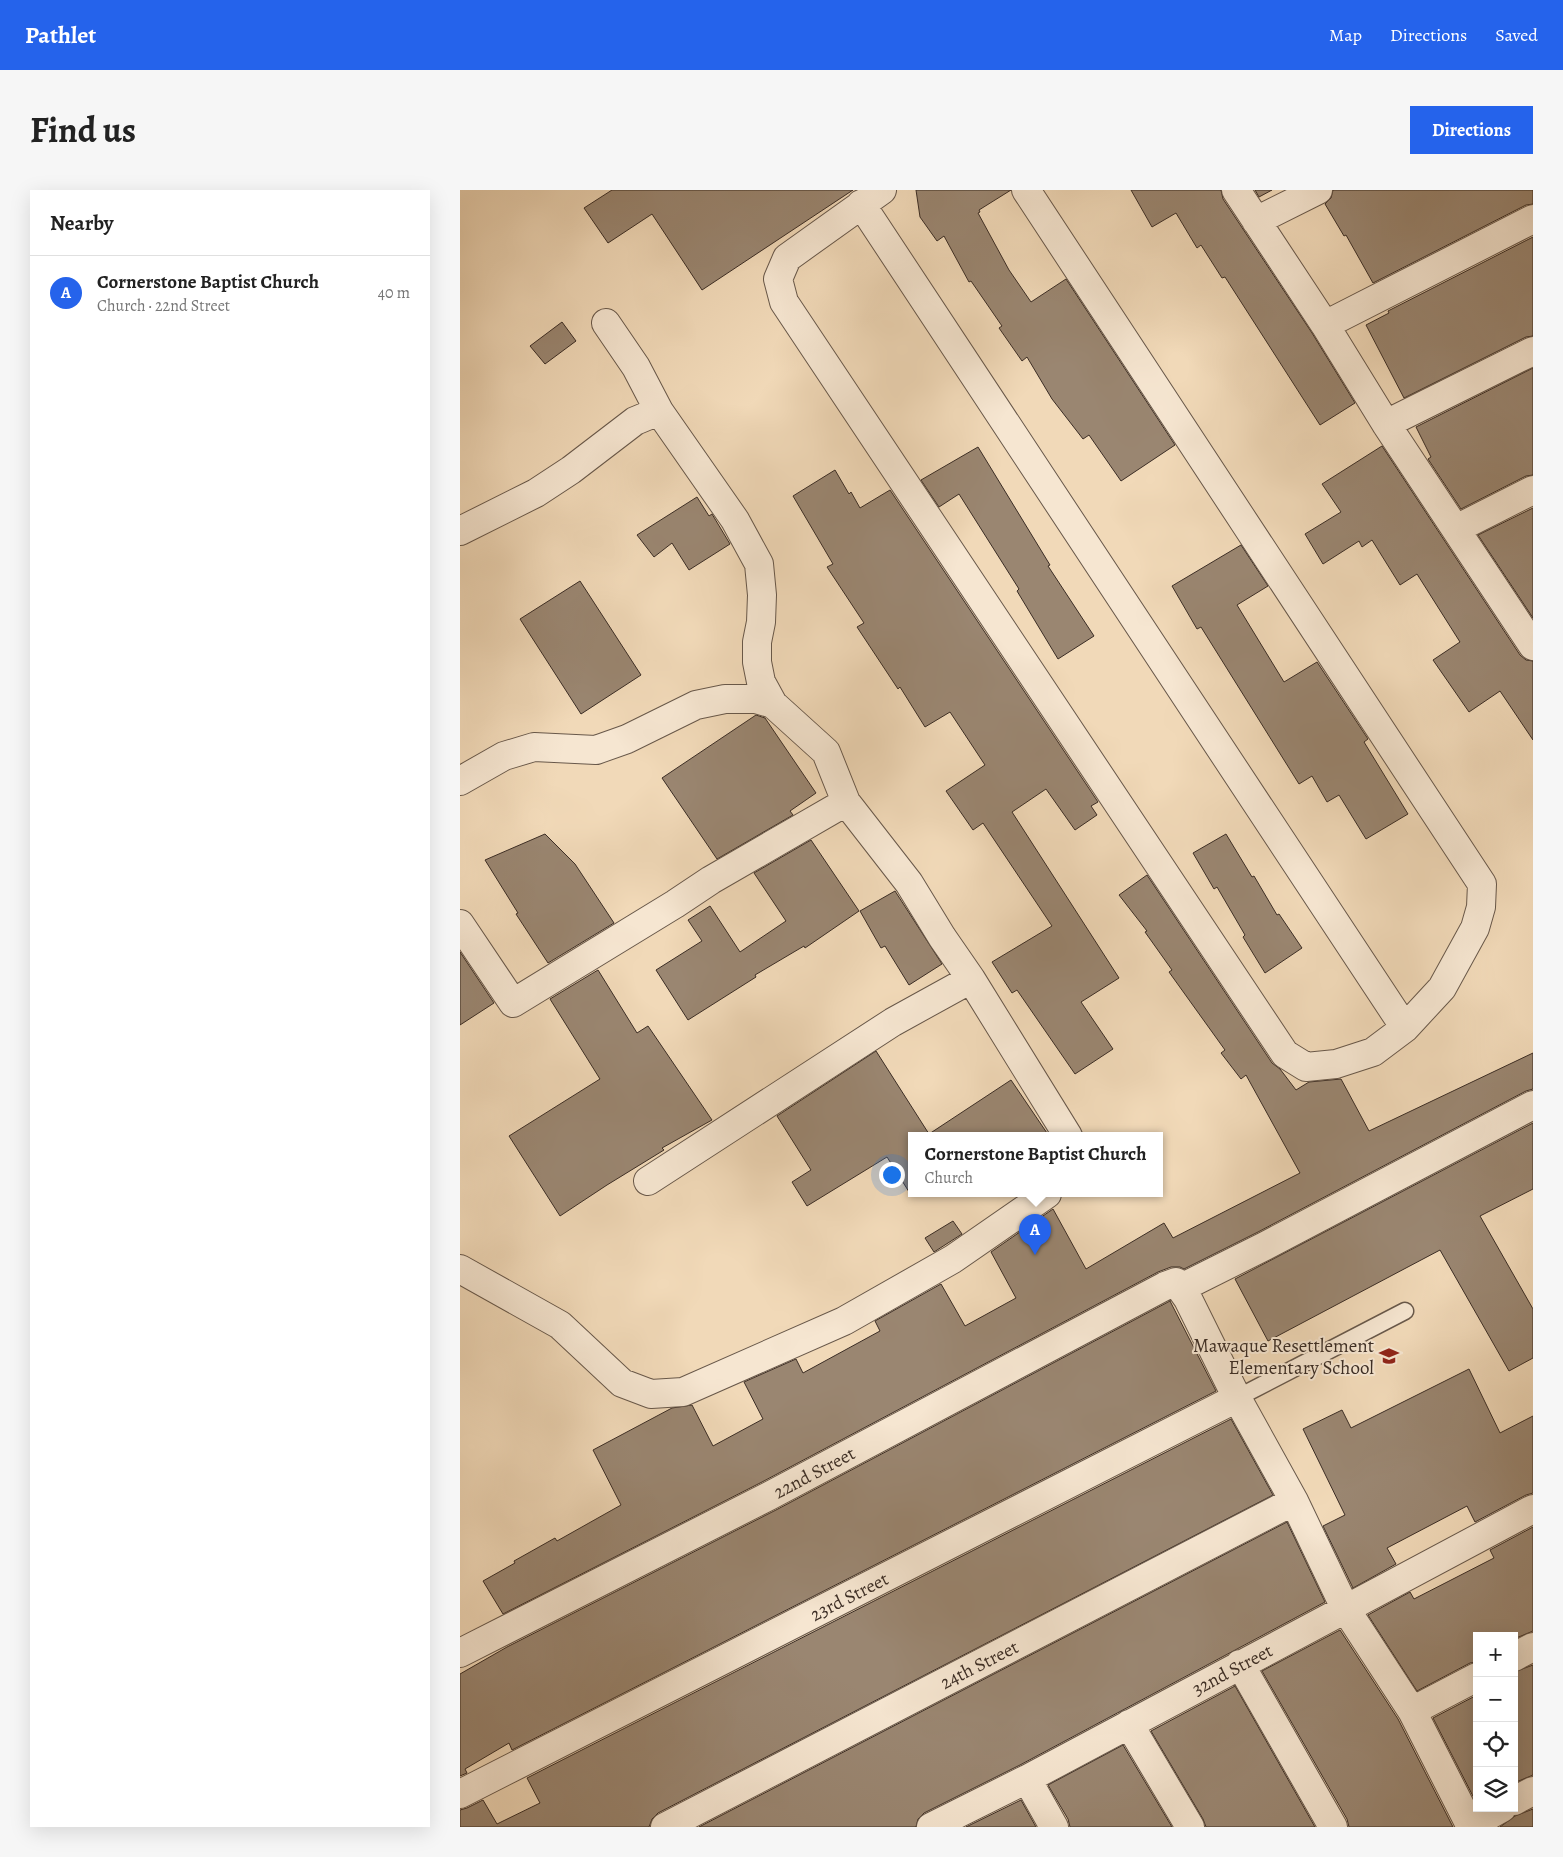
<!DOCTYPE html>
<html lang="en">
<head>
<meta charset="utf-8">
<style>
	:root { --surface:#fff; --page:#f6f6f6; --text:#222; --muted:#767676; --line:#e0e0e0; --accent:#2563eb }
	body { margin:0; font-family:Alegreya,serif; background:var(--page); color:var(--text) }
	.controls { position:absolute; right:15px; bottom:15px; display:grid; overflow:hidden; border-radius:0px; box-shadow:0 5px 20px #0002 }
	.controls button { width:45px; height:45px; display:grid; place-items:center; padding:0; border:0; border-bottom:1px solid var(--line); background:var(--surface); color:var(--text); font:25px sans-serif }
	.you { position:absolute; left:431px; top:984px; width:18px; height:18px; margin:-12px; border:4px solid #fff; border-radius:50%; background:#1a73e8; box-shadow:0 0 0 8px #1a73e833 }
	.badge { display:grid; place-items:center; width:32px; height:32px; border-radius:50%; background:var(--accent); color:#fff; font-size:16px; font-weight:700 }
	.pin { position:absolute; translate:-50% -41px; filter:drop-shadow(0 1px 2px #0008) }
	.pin::after { content:''; position:absolute; top:26px; width:18px; height:15px; background:inherit; clip-path:polygon(0 0,100% 0,50% 100%) }
	.popup { position:absolute; left:448px; top:942px; width:255px; height:65px; box-sizing:border-box; display:grid; place-content:center; border-radius:0px; background:var(--surface); filter:drop-shadow(0 1px 4px #0005); font-size:16px; white-space:nowrap; color:var(--muted) }
	.popup b { font-size:19px; color:var(--text) }
	.popup::after { content:''; position:absolute; left:50%; top:100%; margin-left:-10px; border:10px solid transparent; border-top-color:var(--surface) }
	.list { margin:0; padding:0; list-style:none }
	h2 { display:flex; justify-content:space-between; align-items:center; height:65px; margin:0; padding:0 20px; font-size:21px }
	h2 small { font-size:16px; font-weight:400; color:var(--muted) }
	.list li { display:grid; grid-template-columns:32px 1fr auto; gap:15px; align-items:center; box-sizing:border-box; height:75px; padding:0 20px; border-top:1px solid var(--line) }
	.list b { display:block; font-size:19px; white-space:nowrap }
	.list p { margin:0; font-size:16px; white-space:nowrap; color:var(--muted) }
	.list em { font-size:16px; font-style:normal; color:var(--muted) }
	.icon { flex:none; width:28px; height:28px; fill:none; stroke:currentColor; stroke-width:2; stroke-linecap:round; stroke-linejoin:round }
	.map { position:relative; flex:none; width:1073px; height:1637px; overflow:hidden; border-radius:0px }
	header { display:flex; align-items:center; gap:30px; box-sizing:border-box; height:70px; padding:0 25px; background:var(--accent); color:#fff }
	header strong { font-size:24px }
	nav { display:flex; gap:28px; margin-inline-start:auto; font-size:18px }
	.intro { display:flex; align-items:center; justify-content:space-between; box-sizing:border-box; height:120px; padding:0 30px }
	h1 { margin:0; font-size:35px }
	.button { padding:12px 22px; border-radius:0px; background:var(--accent); color:#fff; font-size:18px; font-weight:700 }
	main { display:flex; gap:30px; padding:0 30px }
	aside { flex:1; background:var(--surface); border-radius:0px; box-shadow:0 5px 20px #0002 }
	.map>svg:first-child { display:block }
	.building { fill:#9a8671; stroke:#3b2d25 }
	.lines { fill:none; stroke-linecap:round; stroke-linejoin:round }
	.service-casing { stroke:#68584a; stroke-width:19 }
	.minor-casing { stroke:#68584a; stroke-width:30 }
	.service { stroke:#f6e6d1; stroke-width:16 }
	.minor { stroke:#f6e6d1; stroke-width:28 }
	.labels { text-anchor:middle; stroke-width:4; stroke-linejoin:round; paint-order:stroke }
	.poi-label { font-size:19px; fill:#3b2d25; stroke:#f6e6d1; text-anchor:end }
	.street-label { font-size:19px; fill:#3b2d25; stroke:#f6e6d1 }
</style>
</head>
<body>
<header>
<strong>Pathlet</strong>
<nav><a>Map</a><a>Directions</a><a>Saved</a></nav>
</header>
<div class="intro"><h1>Find us</h1><a class="button">Directions</a></div>
<main>
<aside>
<h2>Nearby<small></small></h2>
<ul class="list">
<li><span class="badge">A</span><div><b>Cornerstone Baptist Church</b><p>Church · 22nd Street</p></div><em>40 m</em></li>
</ul>
</aside>
<div class="map">
<svg width="1073" height="1637" viewBox="0 0 1073 1637">
	<rect width="100%" height="100%" fill="#f1d9b8"/>
	<filter id="stains"><feTurbulence type="fractalNoise" baseFrequency=".004" numOctaves="4"/><feColorMatrix values="0 0 0 0 .2 0 0 0 0 .09 0 0 0 0 .02 0 0 0 .5 -.17"/></filter>
	<radialGradient id="worn" r=".72"><stop offset=".6" stop-color="#630" stop-opacity="0"/><stop offset="1" stop-color="#630" stop-opacity=".3"/></radialGradient>
	<!-- building -->
	<path class="building" d="M 152,0 L 393,0 L 242,100 L 192,24 L 148,53 L 124,18 Z
		M 456,0 L 551,0 L 519,20 L 520,22 L 518,23 L 549,80 L 571,112 L 606,89 L 715,255 L 661,291 L 629,245 L 623,249 L 592,209 L 567,167 L 562,171 L 539,138 L 542,136 L 511,91 L 509,92 L 484,46 L 477,51 L 460,27 Z
		M 671,0 L 761,0 L 763,9 L 852,143 L 895,213 L 860,235 L 765,87 L 762,88 L 741,55 L 737,58 L 716,23 L 692,37 Z
		M 795,0 L 812,0 L 799,7 Z
		M 873,0 L 1073,0 L 1073,14 L 1066,15 L 913,93 L 886,45 L 884,46 L 865,14 L 871,8 Z
		M 1073,47 L 1073,146 L 1066,147 L 944,208 L 906,135 L 929,123 L 928,121 Z
		M 102,132 L 116,151 L 85,174 L 70,156 Z
		M 1073,178 L 1073,285 L 1066,286 L 1001,319 L 968,269 L 971,267 L 956,237 Z
		M 922,256 L 1060,465 L 1066,470 L 1073,471 L 1073,550 L 1040,501 L 1009,522 L 973,470 L 1000,452 L 957,384 L 940,395 L 912,350 L 902,357 L 899,351 L 863,374 L 845,344 L 881,322 L 862,294 Z
		M 518,257 L 590,375 L 588,376 L 634,446 L 598,469 L 557,401 L 559,399 L 499,304 L 479,317 L 461,290 Z
		M 375,280 L 389,304 L 391,302 L 400,318 L 430,300 L 638,612 L 631,616 L 637,625 L 615,640 L 586,599 L 552,622 L 659,788 L 621,812 L 653,859 L 615,884 L 557,800 L 552,803 L 532,772 L 592,736 L 523,633 L 513,640 L 486,601 L 525,575 L 490,522 L 465,537 L 440,497 L 438,499 L 397,437 L 404,433 L 367,377 L 373,374 L 333,306 Z
		M 237,307 L 249,326 L 252,324 L 270,354 L 229,380 L 212,353 L 194,367 L 177,345 Z
		M 1073,318 L 1073,428 L 1018,345 Z
		M 781,355 L 808,396 L 777,415 L 824,492 L 857,472 L 908,549 L 904,552 L 948,624 L 906,649 L 879,605 L 867,612 L 852,586 L 839,594 L 741,437 L 737,439 L 712,396 Z
		M 120,391 L 181,485 L 121,524 L 60,429 Z
		M 296,525 L 305,528 L 356,603 L 330,621 L 333,625 L 257,669 L 202,588 Z
		M 85,644 L 115,674 L 154,733 L 88,773 L 56,724 L 58,723 L 25,670 Z
		M 766,644 L 792,687 L 794,686 L 817,725 L 819,724 L 842,758 L 805,783 L 783,747 L 785,745 L 757,697 L 754,699 L 733,663 Z
		M 351,650 L 399,721 L 345,758 L 344,756 L 295,785 L 296,787 L 228,830 L 196,780 L 242,751 L 228,730 L 250,716 L 280,762 L 326,731 L 294,683 Z
		M 687,685 L 812,873 L 820,879 L 836,900 L 849,892 L 881,889 L 909,941 L 1073,863 L 1073,899 L 1066,901 L 798,1042 L 724,1079 L 720,1077 L 711,1077 L 698,1082 L 302,1292 L 43,1424 L 23,1391 L 55,1373 L 54,1371 L 95,1348 L 97,1351 L 161,1315 L 133,1260 L 212,1218 L 232,1215 L 253,1256 L 303,1229 L 284,1192 L 336,1169 L 343,1183 L 420,1141 L 415,1131 L 481,1094 L 505,1136 L 556,1108 L 531,1062 L 593,1019 L 626,1079 L 704,1033 L 713,1048 L 840,983 L 786,885 L 781,889 L 761,863 L 765,860 L 709,782 L 712,780 L 685,742 L 687,741 L 659,705 Z
		M 435,701 L 482,774 L 449,795 L 425,756 L 421,758 L 400,721 Z
		M 0,762 L 34,813 L 0,835 Z
		M 138,780 L 177,843 L 188,836 L 252,930 L 202,958 L 204,960 L 147,995 L 100,1026 L 49,946 L 140,889 L 90,809 Z
		M 416,861 L 469,944 L 551,890 L 589,946 L 451,946 L 451,1005 L 427,967 L 347,1016 L 332,992 L 351,980 L 317,926 Z
		M 1073,933 L 1073,999 L 1020,1026 L 1073,1119 L 1073,1168 L 1049,1181 L 980,1060 L 808,1151 L 775,1089 Z
		M 493,1031 L 502,1044 L 474,1062 L 465,1048 Z
		M 710,1111 L 756,1201 L 52,1560 L 49,1553 L 5,1579 L 7,1583 L 0,1586 L 0,1484 L 47,1457 L 316,1320 Z
		M 1009,1179 L 1040,1243 L 1073,1226 L 1073,1303 L 1066,1305 L 1015,1332 L 1007,1316 L 927,1358 L 936,1374 L 893,1398 L 863,1336 L 885,1325 L 843,1239 L 882,1220 L 891,1238 Z
		M 771,1229 L 813,1305 L 198,1623 L 192,1629 L 189,1637 L 0,1637 L 0,1620 L 7,1618 L 23,1610 L 37,1634 L 80,1613 L 67,1588 Z
		M 827,1332 L 865,1412 L 560,1575 L 464,1623 L 458,1629 L 456,1637 L 239,1637 Z
		M 1073,1337 L 1073,1441 L 1054,1449 L 1054,1446 L 1017,1446 L 1017,1472 L 1010,1473 L 957,1501 L 908,1425 L 950,1402 L 954,1409 L 1034,1368 L 1030,1360 Z
		M 880,1440 L 938,1529 L 993,1637 L 889,1637 L 887,1629 L 802,1481 Z
		M 1073,1475 L 1073,1585 L 1054,1593 L 1054,1482 Z
		M 775,1496 L 855,1637 L 746,1637 L 743,1629 L 691,1541 Z
		M 1017,1505 L 1017,1614 L 973,1528 Z
		M 663,1555 L 712,1637 L 610,1637 L 608,1629 L 588,1595 Z
		M 561,1610 L 576,1637 L 506,1637 Z
		M 1073,1619 L 1073,1637 L 1040,1637 L 1055,1626 Z"/>
	<g class="lines">
		<defs>
			<path id="service" d="M 777,1208 L 945,1121"/>
			<path id="minor" d="M 422,0 L 327,68 L 318,89 L 324,112 L 825,864 L 846,877 L 876,874 L 913,862 L 945,838 L 982,798 L 1015,738 L 1021,717 L 1022,694 L 566,0
				M 776,0 L 865,135 L 926,234 L 1073,456
				M 401,14 L 945,838
				M 796,31 L 858,0
				M 146,133 L 176,177 L 199,221
				M 865,135 L 1073,29
				M 926,234 L 1073,161
				M 996,339 L 1073,300
				M 0,341 L 76,303 L 111,280 L 175,231 L 199,221 L 275,330 L 299,374 L 302,405 L 301,432 L 297,452 L 297,472 L 301,492 L 313,514
				M 0,591 L 44,566 L 74,557 L 136,560 L 167,549 L 236,515 L 265,509 L 296,509 L 313,514 L 366,562 L 386,612
				M 0,734 L 53,813 L 215,714 L 251,690 L 386,612 L 449,693 L 482,747 L 511,789 L 608,946
				M 188,991 L 433,832 L 511,789
				M 0,1079 L 100,1135 L 162,1193 L 191,1204 L 223,1202 L 384,1131 L 493,1069 L 587,1004
				M 721,1098 L 805,1056 L 1073,915
				M 0,1463 L 309,1306 L 705,1096 L 716,1092 L 728,1109 L 777,1208 L 834,1311 L 885,1418 L 952,1521 L 1011,1637
				M 1054,1467 L 1073,1457
				M 780,1474 L 873,1637
				M 952,1521 L 1017,1487
				M 669,1534 L 730,1637
				M 567,1589 L 594,1637
				M 0,1604 L 777,1208
				M 1054,1611 L 1073,1601
				M 1010,1636 L 1042,1618
				M 205,1637 L 834,1311
				M 471,1637 L 567,1589 L 1073,1319"/>
		</defs>
		<!-- service casing -->
		<use href="#service" class="service-casing"/>
		<!-- minor casing -->
		<use href="#minor" class="minor-casing"/>
		<!-- service -->
		<use href="#service" class="service"/>
		<!-- minor -->
		<use href="#minor" class="minor"/>
	</g>
	<!-- icons -->
	<defs>
		<symbol id="school-bare" viewBox="-9 -9 18 18"><path d="M0-5L7-2L0 1L-7-2ZM-4 1L0 2.5L4 1V4Q0 6-4 4Z" fill="#8f2418" stroke="#f6e6d1" stroke-width="2.5" paint-order="stroke"/></symbol>
	</defs>
	<g fill-rule="evenodd">
		<use href="#school-bare" x="915" y="1152" width="28" height="28"/>
	</g>
	<g class="labels">
		<!-- poi labels -->
		<g class="poi-label">
			<text x="914" y="1162">Mawaque Resettlement<tspan x="914" dy="22">Elementary School</tspan></text>
		</g>
		<!-- street labels -->
		<g class="street-label">
			<text transform="translate(354 1282) rotate(-28)" y="7">22nd Street</text>
			<text transform="translate(389 1406) rotate(-27)" y="7">23rd Street</text>
			<text transform="translate(519 1474) rotate(-27)" y="7">24th Street</text>
			<text transform="translate(772 1479) rotate(-28)" y="7">32nd Street</text>
		</g>
	</g>
	<rect width="100%" height="100%" filter="url(#stains)"/>
	<rect width="100%" height="100%" fill="url(#worn)"/>
</svg>
<div class="controls">
<button>+</button>
<button>−</button>
<button><svg class="icon" aria-label="locate" viewBox="0 0 24 24"><circle cx="12" cy="12" r="6"/><path d="M12 2v4M12 18v4M2 12h4M18 12h4"/></svg></button>
<button><svg class="icon" aria-label="layers" viewBox="0 0 24 24"><path d="M12 4l9 5-9 5-9-5zM3 14l9 5 9-5"/></svg></button>
</div>
<div class="you"></div>
<div class="pin badge" style="left:575px;top:1065px">A</div>
<div class="popup"><b>Cornerstone Baptist Church</b>Church</div>
</div>
</main>
</body>
</html>
